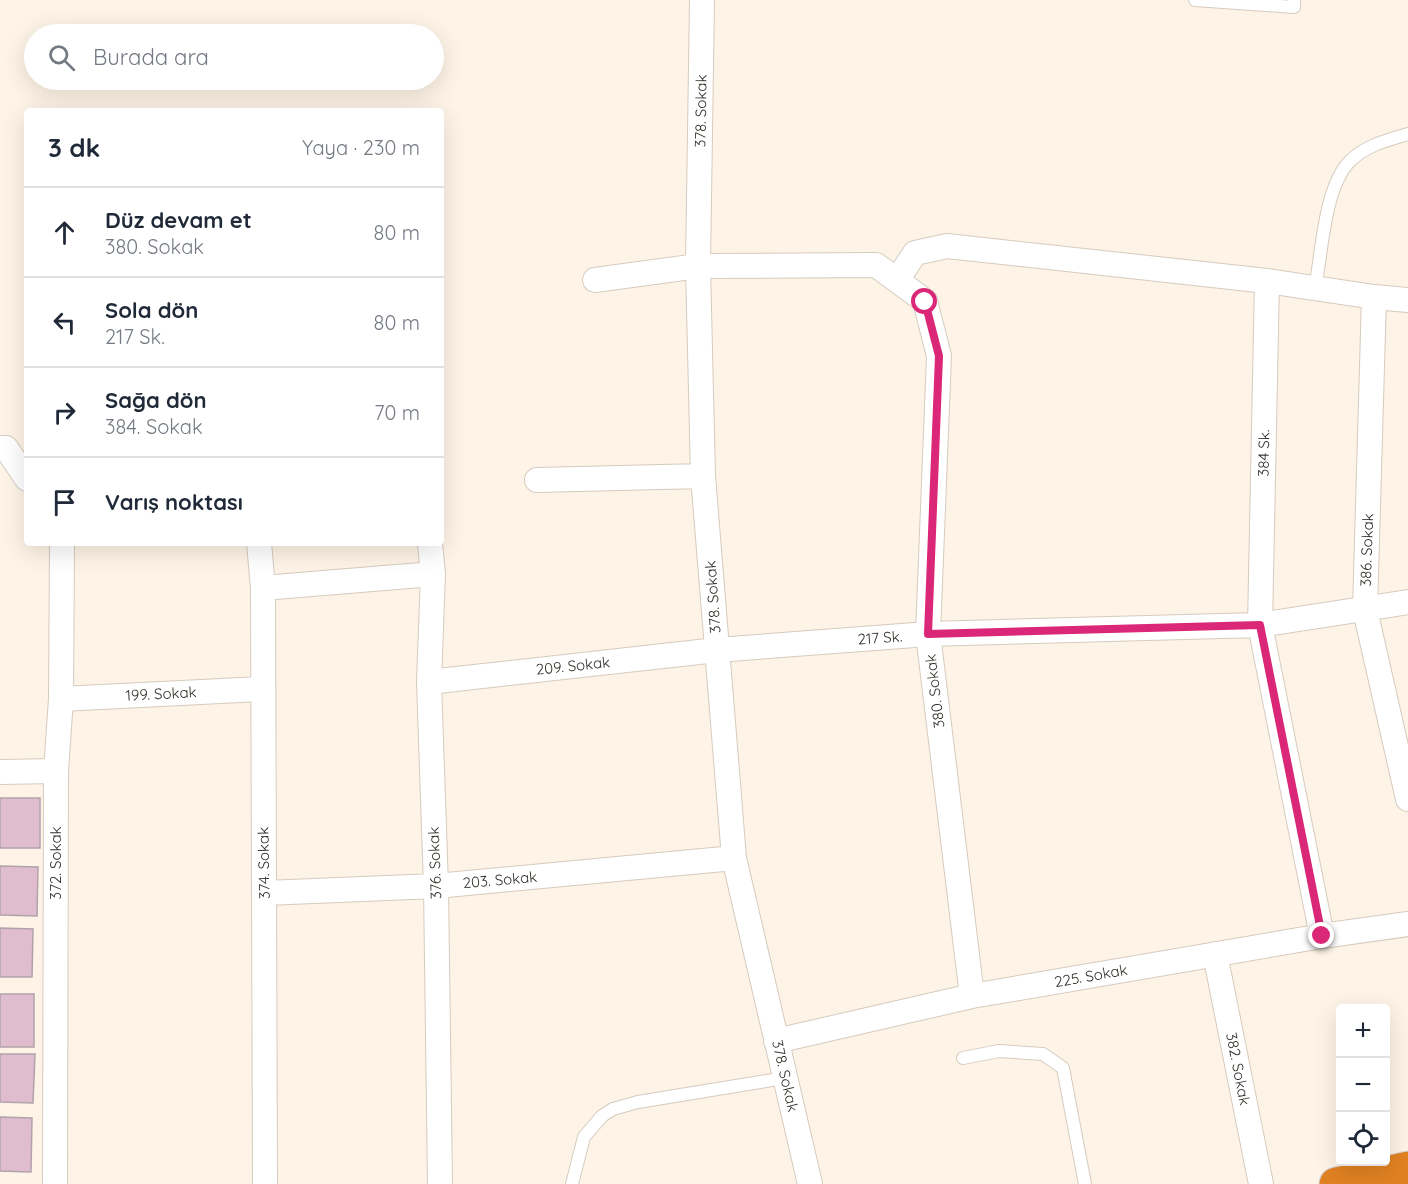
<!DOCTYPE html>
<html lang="tr">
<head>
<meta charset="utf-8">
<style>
	:root { --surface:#fff; --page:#f6f6f7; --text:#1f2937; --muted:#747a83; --line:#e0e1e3 }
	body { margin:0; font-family:Quicksand,sans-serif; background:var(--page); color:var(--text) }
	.controls { position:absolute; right:18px; bottom:18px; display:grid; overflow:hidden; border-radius:6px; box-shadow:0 6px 24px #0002 }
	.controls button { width:54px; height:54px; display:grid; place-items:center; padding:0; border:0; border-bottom:2px solid var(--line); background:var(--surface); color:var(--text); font:30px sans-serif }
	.stop { position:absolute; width:18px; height:18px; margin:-14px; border:4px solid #db2777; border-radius:50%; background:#fff }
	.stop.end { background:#db2777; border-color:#fff; box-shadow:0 2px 6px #0008 }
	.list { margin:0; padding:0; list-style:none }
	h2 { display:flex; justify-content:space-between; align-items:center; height:78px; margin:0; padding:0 24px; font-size:26px }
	h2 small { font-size:20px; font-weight:400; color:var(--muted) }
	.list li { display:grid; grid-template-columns:39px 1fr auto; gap:18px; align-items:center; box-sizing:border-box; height:90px; padding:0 24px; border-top:2px solid var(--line) }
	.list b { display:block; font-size:22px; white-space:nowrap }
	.list p { margin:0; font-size:20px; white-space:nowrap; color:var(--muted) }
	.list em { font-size:20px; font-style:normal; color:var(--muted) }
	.icon { flex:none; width:33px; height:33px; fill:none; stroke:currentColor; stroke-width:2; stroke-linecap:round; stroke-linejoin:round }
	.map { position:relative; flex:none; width:1408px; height:1184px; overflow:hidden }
	.search { position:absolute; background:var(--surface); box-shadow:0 6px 24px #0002; left:24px; top:24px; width:420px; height:66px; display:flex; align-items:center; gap:15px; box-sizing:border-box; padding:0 21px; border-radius:33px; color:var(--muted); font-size:22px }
	.panel { position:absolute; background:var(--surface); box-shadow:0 6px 24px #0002; left:24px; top:108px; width:420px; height:438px; border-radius:6px }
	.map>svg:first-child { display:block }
	.building { fill:#dfbdce; stroke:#b1a2aa; stroke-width:1.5 }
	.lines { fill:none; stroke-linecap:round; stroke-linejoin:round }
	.lane-casing { stroke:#d5cbbe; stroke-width:14 }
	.street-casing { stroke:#d5cbbe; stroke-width:26 }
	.highway-casing { stroke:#d6d6d5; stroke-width:35 }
	.lane { stroke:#fff; stroke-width:12 }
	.street { stroke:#fff; stroke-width:24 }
	.highway { stroke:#e18222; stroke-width:33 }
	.route { stroke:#db2777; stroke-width:8 }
	.labels { text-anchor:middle; stroke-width:5; stroke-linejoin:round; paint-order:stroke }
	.street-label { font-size:15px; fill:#34302b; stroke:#fff }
</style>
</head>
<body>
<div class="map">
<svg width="1408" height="1184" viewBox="0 0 1408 1184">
	<rect width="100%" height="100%" fill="#fdf3e6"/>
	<!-- building -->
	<path class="building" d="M 0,798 L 40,798 L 40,848 L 0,848 Z
		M 0,866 L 38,867 L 37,916 L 0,915 Z
		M 0,928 L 33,929 L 32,977 L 0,977 Z
		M 0,994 L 34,994 L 34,1047 L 0,1047 Z
		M 0,1054 L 35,1054 L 33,1103 L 0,1102 Z
		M 0,1117 L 32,1118 L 31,1172 L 0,1171 Z"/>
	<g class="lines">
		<defs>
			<path id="lane" d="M 1195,0 L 1294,7 L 1294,0
				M 1315,288 C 1322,253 1324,187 1350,161 C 1366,145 1388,140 1408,134
				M 963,1058 L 999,1051 L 1043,1054 L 1063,1068 L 1085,1184
				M 572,1184 L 584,1137 L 602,1116 L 613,1109 L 638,1102 L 785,1078"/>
			<path id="street" d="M 702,0 L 698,266 L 703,476 L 734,858 L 810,1184
				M 595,280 L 698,266 L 876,265 L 925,301 L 939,356 L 928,634 L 972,996
				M 897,280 L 915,253 L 947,246 L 1267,281 L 1374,297 L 1408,300
				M 1267,281 L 1260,625 L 1322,936
				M 1374,297 L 1365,610 L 1408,799
				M 0,448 L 6,448 L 27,479
				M 537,480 L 703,476
				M 259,543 L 263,588 L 265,1184
				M 430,543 L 433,574 L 429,682 L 436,886 L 440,1184
				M 263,588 L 433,574
				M 429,682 L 717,650 L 928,634 L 1260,625 L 1408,602
				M 61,699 L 261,689
				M 0,772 L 56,771
				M 265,893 L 436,886 L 734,858
				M 1215,954 L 1261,1184
				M 776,1041 L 972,996 L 1322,936 L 1408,924
				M 55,1184 L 56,771 L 61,699 L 62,543"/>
			<path id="highway" d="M 1336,1184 L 1408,1168"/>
		</defs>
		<!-- lane casing -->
		<use href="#lane" class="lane-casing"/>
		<!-- street casing -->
		<use href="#street" class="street-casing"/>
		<!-- highway casing -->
		<use href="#highway" class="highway-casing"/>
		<!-- lane -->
		<use href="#lane" class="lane"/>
		<!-- street -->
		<use href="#street" class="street"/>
		<!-- highway -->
		<use href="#highway" class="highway"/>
	</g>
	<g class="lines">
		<!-- route -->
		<path class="route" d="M 925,302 L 939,356 L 928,634 L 1260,625 L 1322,936"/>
	</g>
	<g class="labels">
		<!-- street labels -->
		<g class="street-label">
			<text transform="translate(701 111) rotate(-89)" y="5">378. Sokak</text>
			<text transform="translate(1264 453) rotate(-89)" y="5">384 Sk.</text>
			<text transform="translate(1367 550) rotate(-88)" y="5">386. Sokak</text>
			<text transform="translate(713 597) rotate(-94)" y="5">378. Sokak</text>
			<text transform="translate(880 638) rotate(-4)" y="5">217 Sk.</text>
			<text transform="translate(573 666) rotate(-6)" y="5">209. Sokak</text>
			<text transform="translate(935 691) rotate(-97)" y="5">380. Sokak</text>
			<text transform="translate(161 694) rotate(-3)" y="5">199. Sokak</text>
			<text transform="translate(56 863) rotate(-90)" y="5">372. Sokak</text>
			<text transform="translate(264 863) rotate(-91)" y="5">374. Sokak</text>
			<text transform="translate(435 863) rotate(-92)" y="5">376. Sokak</text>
			<text transform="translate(500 880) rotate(-5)" y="5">203. Sokak</text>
			<text transform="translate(1091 976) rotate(-10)" y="5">225. Sokak</text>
			<text transform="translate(1238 1069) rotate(79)" y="5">382. Sokak</text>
			<text transform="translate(785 1076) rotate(77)" y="5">378. Sokak</text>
		</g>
	</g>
</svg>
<div class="controls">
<button>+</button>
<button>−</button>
<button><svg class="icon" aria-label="locate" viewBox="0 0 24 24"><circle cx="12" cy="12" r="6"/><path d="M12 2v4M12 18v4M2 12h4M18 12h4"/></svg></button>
</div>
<div class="stop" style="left:925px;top:302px"></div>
<div class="stop end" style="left:1322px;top:936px"></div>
<div class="search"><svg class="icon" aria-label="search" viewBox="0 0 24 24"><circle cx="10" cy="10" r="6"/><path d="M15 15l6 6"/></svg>Burada ara</div>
<section class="panel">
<h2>3 dk<small>Yaya · 230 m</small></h2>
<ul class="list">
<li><svg class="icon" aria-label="ahead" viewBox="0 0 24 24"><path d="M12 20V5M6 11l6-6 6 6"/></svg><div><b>Düz devam et</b><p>380. Sokak</p></div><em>80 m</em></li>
<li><svg class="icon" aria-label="left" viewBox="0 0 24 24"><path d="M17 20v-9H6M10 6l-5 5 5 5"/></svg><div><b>Sola dön</b><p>217 Sk.</p></div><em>80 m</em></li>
<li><svg class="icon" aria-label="right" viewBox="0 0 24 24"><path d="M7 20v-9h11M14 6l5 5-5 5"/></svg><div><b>Sağa dön</b><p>384. Sokak</p></div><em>70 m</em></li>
<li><svg class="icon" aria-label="arrive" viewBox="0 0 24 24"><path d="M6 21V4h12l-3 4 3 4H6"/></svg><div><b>Varış noktası</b></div></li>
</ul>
</section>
</div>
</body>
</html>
